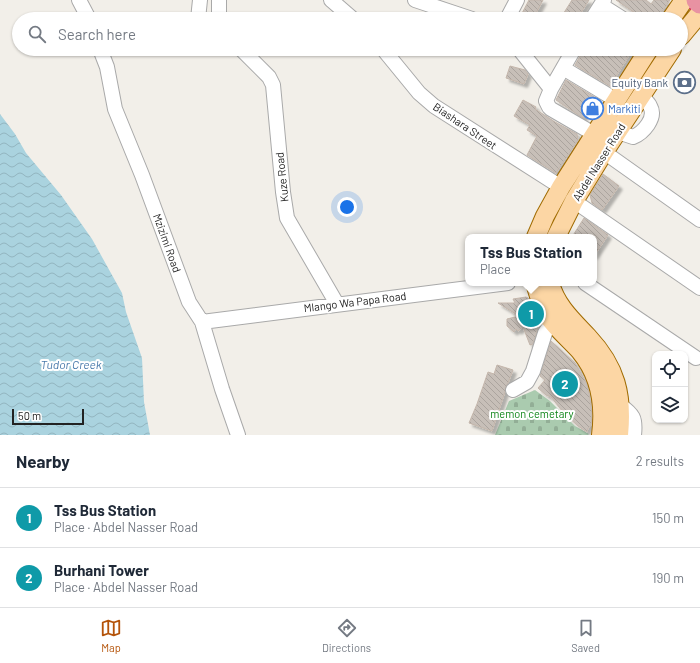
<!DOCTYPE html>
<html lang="en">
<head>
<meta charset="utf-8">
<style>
	:root { --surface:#fff; --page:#f6f6f7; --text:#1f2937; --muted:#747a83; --line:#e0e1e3; --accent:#b45309 }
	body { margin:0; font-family:Barlow,sans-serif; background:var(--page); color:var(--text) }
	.controls { position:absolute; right:12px; bottom:12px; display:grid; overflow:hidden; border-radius:8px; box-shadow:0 1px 3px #0004 }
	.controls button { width:36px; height:36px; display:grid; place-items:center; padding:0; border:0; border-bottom:1px solid var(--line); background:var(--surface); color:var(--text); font:20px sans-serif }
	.scale { position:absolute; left:12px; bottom:10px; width:72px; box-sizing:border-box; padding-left:4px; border:2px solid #222; border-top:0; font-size:11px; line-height:14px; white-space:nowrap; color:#222; -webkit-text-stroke:3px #fff; paint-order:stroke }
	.you { position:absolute; left:347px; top:207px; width:14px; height:14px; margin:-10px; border:3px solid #fff; border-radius:50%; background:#1a73e8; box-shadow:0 0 0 6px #1a73e833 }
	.badge { display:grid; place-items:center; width:26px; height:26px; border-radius:50%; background:var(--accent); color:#fff; font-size:13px; font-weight:700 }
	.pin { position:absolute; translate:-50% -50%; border:2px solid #fff; box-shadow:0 1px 4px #0006 }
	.popup { position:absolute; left:465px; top:234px; width:132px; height:52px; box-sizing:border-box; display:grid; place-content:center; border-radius:8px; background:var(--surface); filter:drop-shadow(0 1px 3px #0005); font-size:13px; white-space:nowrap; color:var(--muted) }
	.popup b { font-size:15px; color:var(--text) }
	.popup::after { content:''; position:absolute; left:50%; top:100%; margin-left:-8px; border:8px solid transparent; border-top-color:var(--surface) }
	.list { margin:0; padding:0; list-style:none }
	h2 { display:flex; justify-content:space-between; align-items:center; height:52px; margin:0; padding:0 16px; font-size:17px }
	h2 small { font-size:13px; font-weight:400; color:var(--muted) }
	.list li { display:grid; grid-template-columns:26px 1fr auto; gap:12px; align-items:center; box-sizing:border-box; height:60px; padding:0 16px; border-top:1px solid var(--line) }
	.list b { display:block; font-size:15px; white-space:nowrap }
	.list p { margin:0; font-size:13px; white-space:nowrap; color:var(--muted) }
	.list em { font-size:13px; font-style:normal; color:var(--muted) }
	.icon { flex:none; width:22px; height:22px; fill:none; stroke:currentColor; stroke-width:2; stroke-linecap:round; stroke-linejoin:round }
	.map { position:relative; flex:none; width:700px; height:435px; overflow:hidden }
	.search { position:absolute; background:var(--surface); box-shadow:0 1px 3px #0004; left:12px; right:12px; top:12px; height:44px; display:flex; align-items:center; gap:10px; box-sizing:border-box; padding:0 14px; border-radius:22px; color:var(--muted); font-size:15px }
	.sheet { height:172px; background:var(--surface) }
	nav { display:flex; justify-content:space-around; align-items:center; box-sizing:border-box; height:56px; border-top:1px solid var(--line); background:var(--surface); font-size:11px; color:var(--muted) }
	nav a { display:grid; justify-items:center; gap:2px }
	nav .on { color:var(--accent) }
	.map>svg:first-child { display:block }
	.cemetery { fill:url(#cemetery-stones) }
	.water { fill:url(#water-waves) }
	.building { fill:url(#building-back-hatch); stroke:#c4b6ab; filter:url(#shadow) }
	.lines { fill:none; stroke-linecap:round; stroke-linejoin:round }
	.minor-casing { stroke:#a9a9a9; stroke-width:16 }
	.major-casing { stroke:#a06b00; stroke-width:20 }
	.highway-casing { stroke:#dc2a67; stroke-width:23 }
	.minor { stroke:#fff; stroke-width:14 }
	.major { stroke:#fcd6a4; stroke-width:18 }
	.highway { stroke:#e892a2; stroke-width:21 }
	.labels { text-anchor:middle; stroke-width:4; stroke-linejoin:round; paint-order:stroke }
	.service-label { font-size:11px; fill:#4e5e75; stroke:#fff; text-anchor:end }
	.shop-label { font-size:11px; fill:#366cbe; stroke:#fff; text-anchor:start }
	.street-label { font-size:11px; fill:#222; stroke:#fff }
	.park-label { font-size:11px; fill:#0c8416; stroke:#fff }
	.water-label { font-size:12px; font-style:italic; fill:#4a7aab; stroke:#fff }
</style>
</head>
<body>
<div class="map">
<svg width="700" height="435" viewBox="0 0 700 435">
	<defs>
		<pattern id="cemetery-stones" width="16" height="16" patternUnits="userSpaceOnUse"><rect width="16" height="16" fill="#aacbaf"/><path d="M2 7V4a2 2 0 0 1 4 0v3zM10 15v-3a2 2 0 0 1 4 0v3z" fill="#92ae96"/></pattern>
		<pattern id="water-waves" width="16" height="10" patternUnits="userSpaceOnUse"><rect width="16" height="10" fill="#aad3df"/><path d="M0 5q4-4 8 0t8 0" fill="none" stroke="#92b5bf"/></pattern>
		<pattern id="building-back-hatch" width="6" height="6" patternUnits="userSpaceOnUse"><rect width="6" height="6" fill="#c7bfb8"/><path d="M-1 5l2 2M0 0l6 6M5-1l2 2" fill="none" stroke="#aba49e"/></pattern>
		<filter id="shadow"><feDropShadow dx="3.5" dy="3.5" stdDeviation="1" flood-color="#0004"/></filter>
	</defs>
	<rect width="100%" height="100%" fill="#f2efe9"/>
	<!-- cemetery -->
	<path class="cemetery" d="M 535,390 L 550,401 L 575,426 L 589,434 L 588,435 L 495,435 L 509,401 Z"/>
	<!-- water -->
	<path class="water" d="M 0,114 L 15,134 L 26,153 L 61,195 L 92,239 L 122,293 L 126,312 L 142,358 L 144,402 L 150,435 L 0,435 Z"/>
	<!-- building -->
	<path class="building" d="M 529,0 L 543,0 L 533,19 L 519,19 Z
		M 572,0 L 589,0 L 577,19 L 560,19 Z
		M 616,0 L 646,0 L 651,4 L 654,0 L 670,0 L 657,19 L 644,19 Z
		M 584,49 L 633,49 L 610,86 L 575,65 Z
		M 510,66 L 525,70 L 528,74 L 524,84 L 506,78 Z
		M 566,80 L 596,98 L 583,118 L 556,100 Z
		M 523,100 L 536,107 L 535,109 L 555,122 L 577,134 L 578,140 L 556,173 L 527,155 L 537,136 L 527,130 L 530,125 L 514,116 Z
		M 603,174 L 619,186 L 602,210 L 592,203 L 590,195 Z
		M 584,218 L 608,235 L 594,256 L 594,237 L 572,237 Z
		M 526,297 L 528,298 L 536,316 L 534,317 L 538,328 L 533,344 L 530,345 L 523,327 L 518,331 L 516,329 L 514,332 L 507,326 L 507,319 L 519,316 L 498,303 L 515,303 L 513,299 Z
		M 551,341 L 575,363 L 587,384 L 589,393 L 592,413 L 591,426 L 588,428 L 587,432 L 578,426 L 563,412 L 551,397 L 546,395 L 538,388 L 545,380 L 540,376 Z
		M 497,365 L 513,370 L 508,383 L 506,386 L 505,392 L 492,431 L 469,423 L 477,404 L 488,372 L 494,374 Z"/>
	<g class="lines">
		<defs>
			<path id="minor" d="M 79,0 L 89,19
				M 331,0 L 353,19
				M 415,0 L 472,19
				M 601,5 L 623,19
				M 198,19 L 200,0
				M 219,19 L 219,0
				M 507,19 L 517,0
				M 592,19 L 604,0
				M 100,49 L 107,67 L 115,109 L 142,175 L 189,302 L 202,322 L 222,389 L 238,435
				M 241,49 L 269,77 L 273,85 L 283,192 L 287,218 L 337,304
				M 383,49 L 419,93 L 434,106 L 561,187
				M 519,49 L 551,89
				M 574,49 L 551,89 L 546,101 L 549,107 L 551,109 L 594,134
				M 563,68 L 616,100
				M 618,132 L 633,137 C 643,133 657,118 650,106 C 648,102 644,99 641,96
				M 604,152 L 700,220
				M 574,201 L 700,288
				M 585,283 L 696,358
				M 202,322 L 508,283
				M 513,390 L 527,382 L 533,371 L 545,333 L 552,322
				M 620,405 C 633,414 636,418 634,435"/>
			<path id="major" d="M 671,19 L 684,0
				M 681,36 L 700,13
				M 536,237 L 545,216 L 561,187 L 649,49
				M 556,237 L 574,201 L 604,152 L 672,49
				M 535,283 C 538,293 541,305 547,315 C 556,328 569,339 580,351 C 600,375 605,405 601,435
				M 550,283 C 556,306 573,321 588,337 C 616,367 623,395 619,435"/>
			<path id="highway" d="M 697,0 L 700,3"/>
		</defs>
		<!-- minor casing -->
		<use href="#minor" class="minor-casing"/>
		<!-- major casing -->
		<use href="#major" class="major-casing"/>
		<!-- highway casing -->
		<use href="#highway" class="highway-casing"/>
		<!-- minor -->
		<use href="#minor" class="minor"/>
		<!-- major -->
		<use href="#major" class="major"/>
		<!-- highway -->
		<use href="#highway" class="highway"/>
	</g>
	<!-- icons -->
	<defs>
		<symbol id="bank-ring" viewBox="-11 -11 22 22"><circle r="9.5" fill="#fff" stroke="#5c6f8a" stroke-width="1.5"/><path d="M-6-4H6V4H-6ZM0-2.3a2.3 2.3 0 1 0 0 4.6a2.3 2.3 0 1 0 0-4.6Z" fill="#5c6f8a"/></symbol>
		<symbol id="shop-ring" viewBox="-11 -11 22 22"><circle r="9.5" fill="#fff" stroke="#3f7fe0" stroke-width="1.5"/><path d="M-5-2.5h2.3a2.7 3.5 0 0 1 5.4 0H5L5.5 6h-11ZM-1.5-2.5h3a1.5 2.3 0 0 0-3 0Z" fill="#3f7fe0"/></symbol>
	</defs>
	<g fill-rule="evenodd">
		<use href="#bank-ring" x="672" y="70" width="25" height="25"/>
		<use href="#shop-ring" x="580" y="96" width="25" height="25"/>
	</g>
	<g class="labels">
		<!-- service labels -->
		<g class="service-label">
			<text x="668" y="87">Equity Bank</text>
		</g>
		<!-- shop labels -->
		<g class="shop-label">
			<text x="608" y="113">Markiti</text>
		</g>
		<!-- street labels -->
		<g class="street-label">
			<text transform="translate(465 126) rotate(34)" y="4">Biashara Street</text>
			<text transform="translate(599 162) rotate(-58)" y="4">Abdel Nasser Road</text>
			<text transform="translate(282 177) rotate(-96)" y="4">Kuze Road</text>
			<text transform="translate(167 243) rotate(70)" y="4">Mzizimi Road</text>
			<text transform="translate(355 302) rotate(-7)" y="4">Mlango Wa Papa Road</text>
		</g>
		<!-- park labels -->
		<g class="park-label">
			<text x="532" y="418">memon cemetary</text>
		</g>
		<!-- water labels -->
		<g class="water-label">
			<text x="71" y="369">Tudor Creek</text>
		</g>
	</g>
</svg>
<div class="controls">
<button><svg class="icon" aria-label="locate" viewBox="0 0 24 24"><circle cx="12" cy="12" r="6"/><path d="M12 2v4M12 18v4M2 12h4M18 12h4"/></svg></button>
<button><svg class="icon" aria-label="layers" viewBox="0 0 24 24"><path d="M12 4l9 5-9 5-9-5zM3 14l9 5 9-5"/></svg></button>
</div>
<div class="scale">50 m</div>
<div class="you"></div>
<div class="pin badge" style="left:531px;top:314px;background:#0f9aa8">1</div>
<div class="popup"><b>Tss Bus Station</b>Place</div>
<div class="pin badge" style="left:565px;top:384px;background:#0f9aa8">2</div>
<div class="search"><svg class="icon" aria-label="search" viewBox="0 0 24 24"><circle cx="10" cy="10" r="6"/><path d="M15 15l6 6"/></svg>Search here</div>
</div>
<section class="sheet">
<h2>Nearby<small>2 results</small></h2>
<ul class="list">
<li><span class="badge" style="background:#0f9aa8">1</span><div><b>Tss Bus Station</b><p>Place · Abdel Nasser Road</p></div><em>150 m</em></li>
<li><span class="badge" style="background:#0f9aa8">2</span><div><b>Burhani Tower</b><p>Place · Abdel Nasser Road</p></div><em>190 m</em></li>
</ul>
</section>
<nav>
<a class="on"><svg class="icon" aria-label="map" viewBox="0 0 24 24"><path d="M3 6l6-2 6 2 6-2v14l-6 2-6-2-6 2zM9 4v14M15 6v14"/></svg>Map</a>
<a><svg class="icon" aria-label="directions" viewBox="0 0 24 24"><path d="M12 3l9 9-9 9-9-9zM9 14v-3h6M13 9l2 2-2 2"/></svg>Directions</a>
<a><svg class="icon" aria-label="saved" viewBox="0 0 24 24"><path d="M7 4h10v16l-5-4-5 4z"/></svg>Saved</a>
</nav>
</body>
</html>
